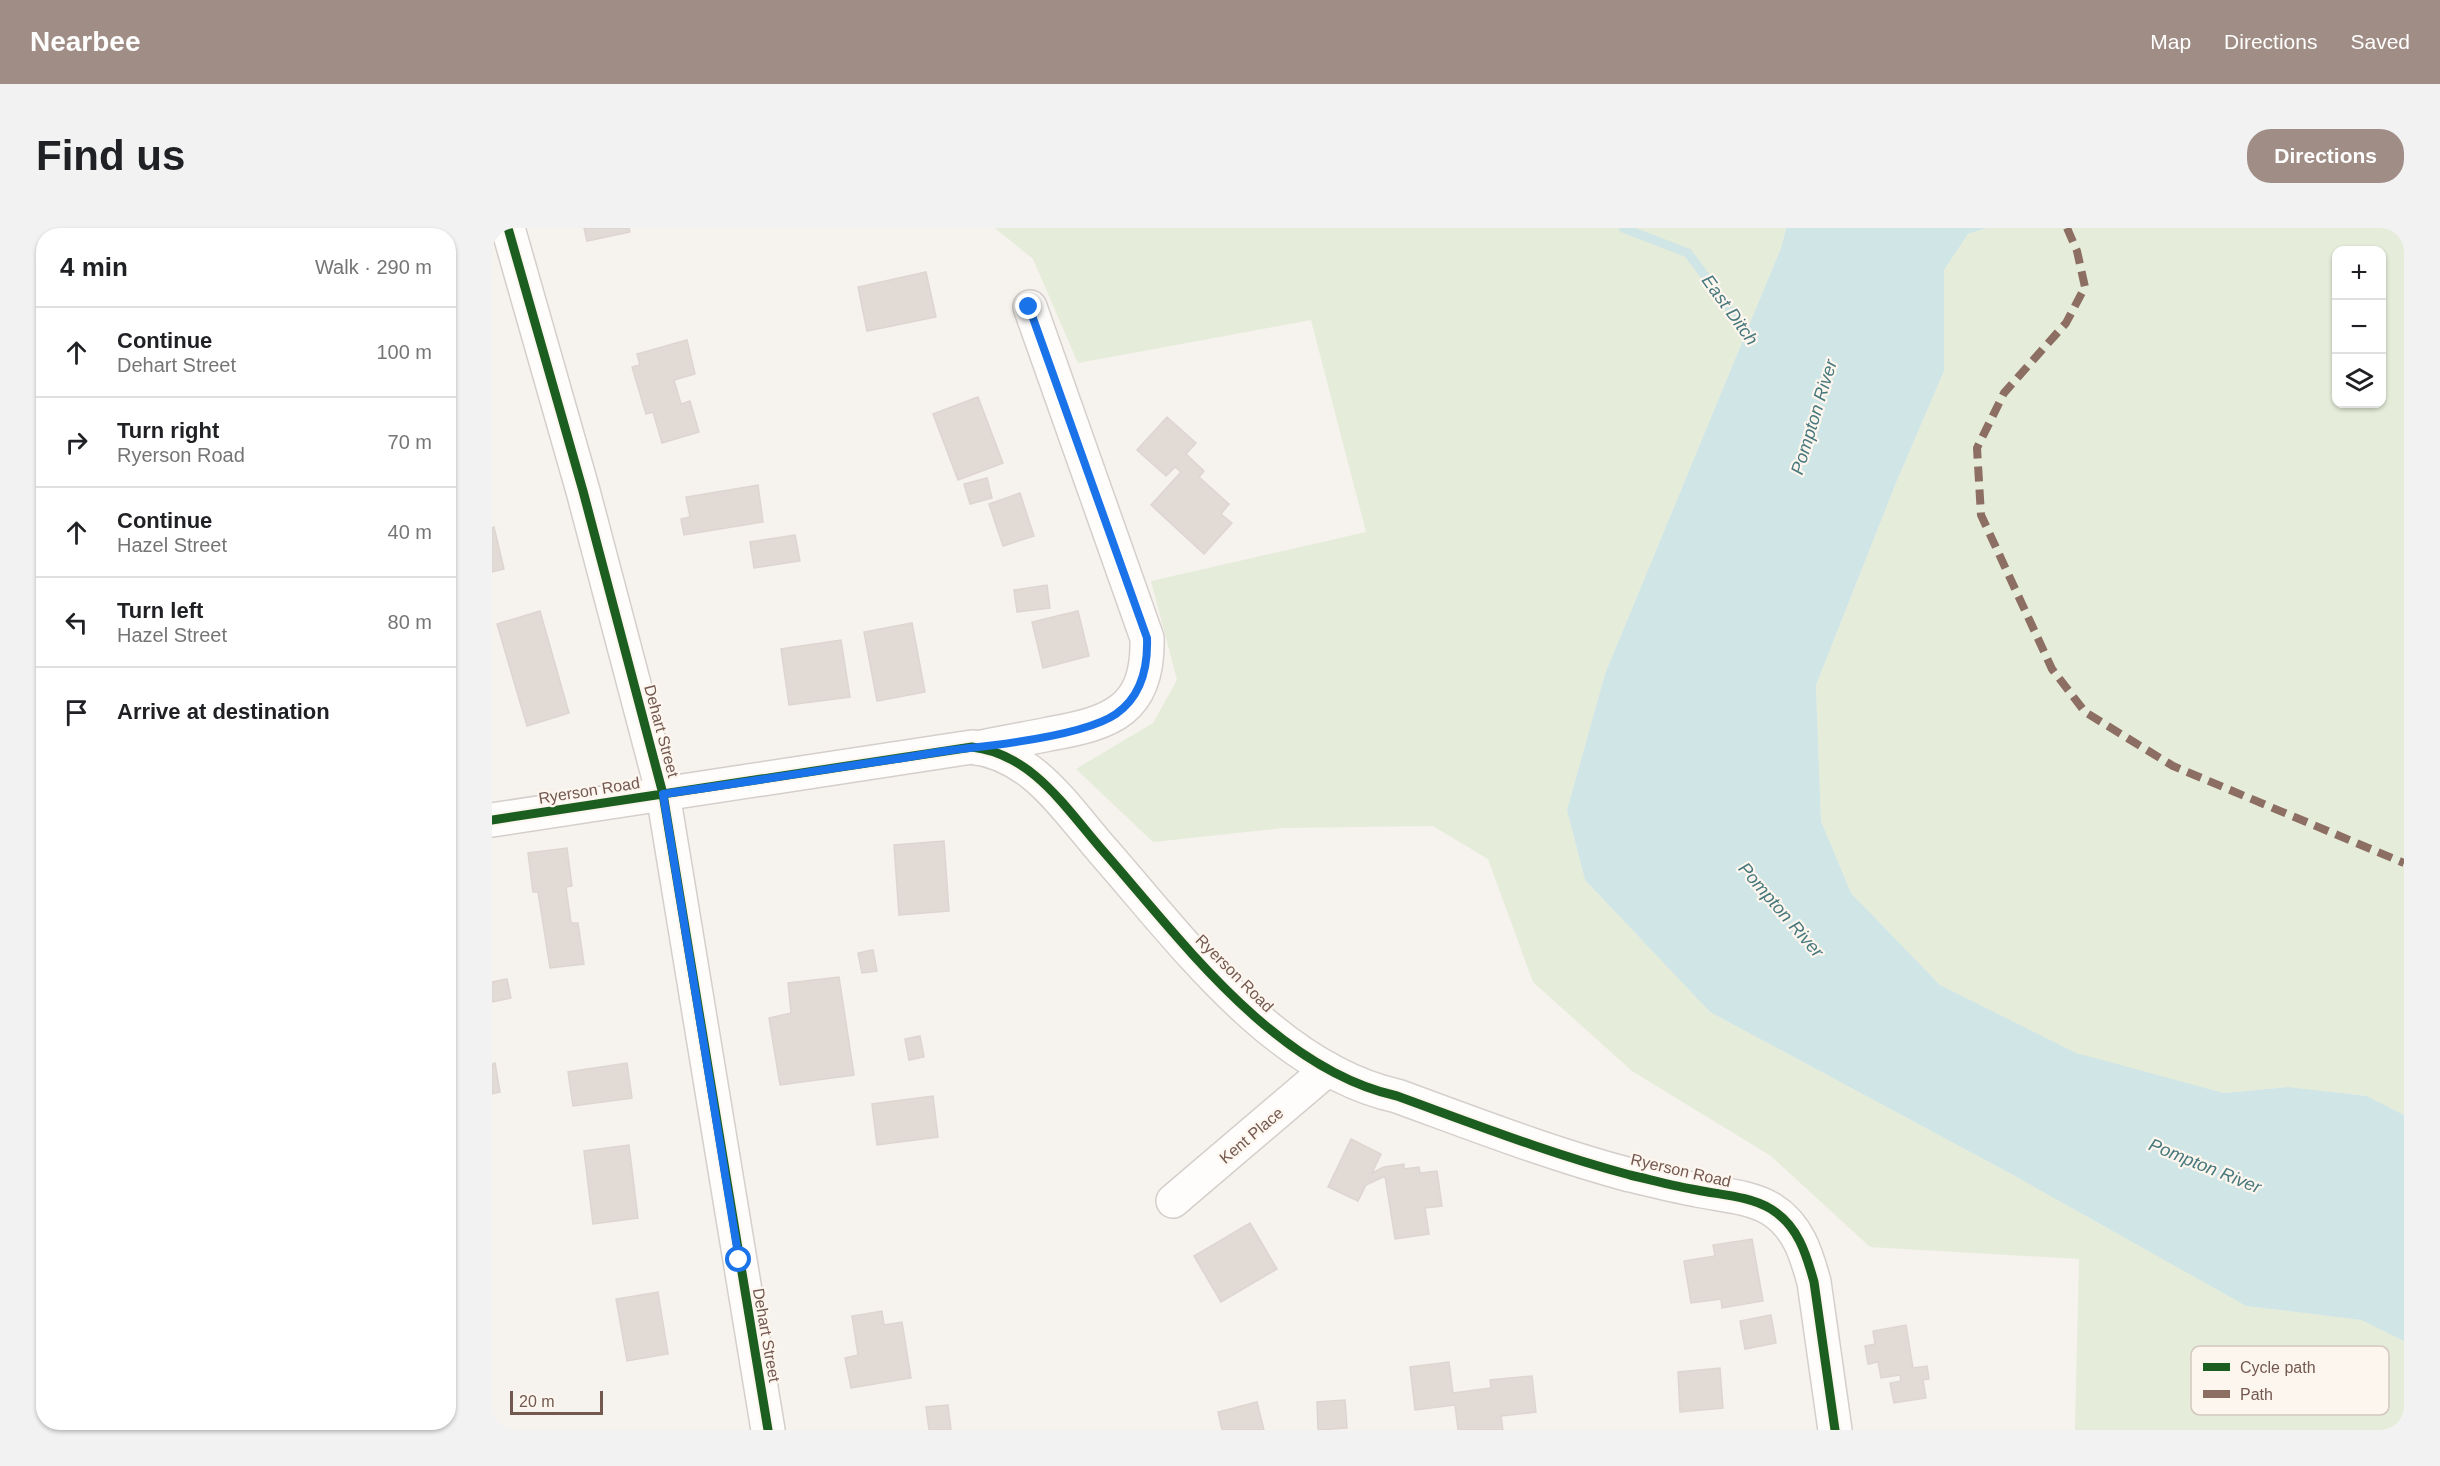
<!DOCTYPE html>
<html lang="en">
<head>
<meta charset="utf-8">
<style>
	:root { --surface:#fff; --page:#f2f2f2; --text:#202124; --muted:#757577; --line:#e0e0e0; --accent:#a08e86 }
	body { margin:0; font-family:Helvetica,sans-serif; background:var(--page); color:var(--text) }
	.controls { position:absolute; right:18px; top:18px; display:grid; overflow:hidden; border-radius:12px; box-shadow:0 2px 4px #0004 }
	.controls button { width:54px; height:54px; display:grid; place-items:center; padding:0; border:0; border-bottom:2px solid var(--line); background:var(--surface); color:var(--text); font:30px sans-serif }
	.scale { position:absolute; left:18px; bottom:15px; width:93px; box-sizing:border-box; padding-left:6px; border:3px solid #72584f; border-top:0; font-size:16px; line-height:21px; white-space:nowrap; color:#72584f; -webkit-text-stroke:4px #fdf6ef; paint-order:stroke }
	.stop { position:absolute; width:18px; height:18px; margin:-14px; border:4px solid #1a73e8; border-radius:50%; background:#fff }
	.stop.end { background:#1a73e8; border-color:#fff; box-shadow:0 2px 6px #0008 }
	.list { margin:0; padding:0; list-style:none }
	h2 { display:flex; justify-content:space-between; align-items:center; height:78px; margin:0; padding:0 24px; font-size:26px }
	h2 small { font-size:20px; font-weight:400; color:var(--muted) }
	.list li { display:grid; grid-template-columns:39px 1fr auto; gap:18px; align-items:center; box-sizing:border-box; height:90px; padding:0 24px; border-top:2px solid var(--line) }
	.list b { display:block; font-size:22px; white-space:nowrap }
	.list p { margin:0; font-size:20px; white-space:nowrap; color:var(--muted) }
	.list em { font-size:20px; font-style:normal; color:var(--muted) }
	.icon { flex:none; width:33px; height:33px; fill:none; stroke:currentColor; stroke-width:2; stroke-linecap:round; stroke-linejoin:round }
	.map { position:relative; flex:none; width:1912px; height:1202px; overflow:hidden; border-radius:24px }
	header { display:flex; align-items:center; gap:36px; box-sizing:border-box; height:84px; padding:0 30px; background:var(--accent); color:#fff }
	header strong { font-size:28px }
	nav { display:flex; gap:33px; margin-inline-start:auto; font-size:21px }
	.intro { display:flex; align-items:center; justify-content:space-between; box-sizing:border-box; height:144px; padding:0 36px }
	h1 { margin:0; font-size:42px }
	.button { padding:15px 27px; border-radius:24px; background:var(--accent); color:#fff; font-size:21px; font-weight:700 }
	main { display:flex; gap:36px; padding:0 36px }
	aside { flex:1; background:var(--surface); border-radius:24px; box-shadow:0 2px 4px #0004 }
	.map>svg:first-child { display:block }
	.green { fill:#e5ecd9; fill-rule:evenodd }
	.water { fill:#d0e5e5 }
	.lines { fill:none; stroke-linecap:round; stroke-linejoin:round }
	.stream { stroke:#d0e5e5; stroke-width:9 }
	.building { fill:#e2dad5; stroke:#ded5d0; stroke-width:1.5 }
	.minor-casing { stroke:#d5cfcb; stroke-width:36 }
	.tertiary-casing { stroke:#d5cfcb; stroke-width:36 }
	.minor { stroke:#fefdfc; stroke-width:33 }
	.tertiary { stroke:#fefdfc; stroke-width:33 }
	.quiet { stroke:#8d6e63; stroke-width:8; stroke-dasharray:15 8; stroke-linecap:butt }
	.cycleway-casing { stroke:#fdf6ef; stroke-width:13 }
	.cycleway { stroke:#1b5e20; stroke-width:9 }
	.route { stroke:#1a73e8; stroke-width:8 }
	.labels { text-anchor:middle; stroke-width:4.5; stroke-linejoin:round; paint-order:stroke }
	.street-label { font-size:16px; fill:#72584f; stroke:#fdf6ef }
	.water-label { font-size:18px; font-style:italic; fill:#47787c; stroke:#fdf6ef }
	.key { fill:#fdf6ef; stroke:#d3c7bf; stroke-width:1.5 }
	.key-label { font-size:16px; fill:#72584f }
</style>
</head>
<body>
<header>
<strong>Nearbee</strong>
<nav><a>Map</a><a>Directions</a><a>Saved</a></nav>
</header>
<div class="intro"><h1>Find us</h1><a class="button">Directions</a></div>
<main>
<aside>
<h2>4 min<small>Walk · 290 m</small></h2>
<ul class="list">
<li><svg class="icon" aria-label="ahead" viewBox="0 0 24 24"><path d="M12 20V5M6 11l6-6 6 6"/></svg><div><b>Continue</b><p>Dehart Street</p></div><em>100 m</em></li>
<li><svg class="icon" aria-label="right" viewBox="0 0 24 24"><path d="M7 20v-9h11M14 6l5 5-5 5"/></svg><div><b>Turn right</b><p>Ryerson Road</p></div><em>70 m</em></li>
<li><svg class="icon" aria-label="ahead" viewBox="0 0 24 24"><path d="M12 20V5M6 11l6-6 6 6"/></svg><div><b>Continue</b><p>Hazel Street</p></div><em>40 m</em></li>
<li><svg class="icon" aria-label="left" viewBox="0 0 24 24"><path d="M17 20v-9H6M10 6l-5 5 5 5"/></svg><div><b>Turn left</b><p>Hazel Street</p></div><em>80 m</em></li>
<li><svg class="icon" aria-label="arrive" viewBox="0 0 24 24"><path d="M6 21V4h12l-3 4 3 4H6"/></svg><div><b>Arrive at destination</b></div></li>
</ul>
</aside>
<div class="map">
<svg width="1912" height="1202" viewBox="0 0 1912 1202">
	<rect width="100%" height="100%" fill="#f6f2ed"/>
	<!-- green -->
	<path class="green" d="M 503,0 L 1294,0 L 1289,20 L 1113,446 L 1075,582 L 1093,652 L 1218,784 L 1521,947 L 1754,1078 L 1869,1092 L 1912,1113 L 1912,1202 L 1583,1202 L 1587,1031 L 1378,1019 L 1279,928 L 1140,843 L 1041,754 L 996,631 L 941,598 L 791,600 L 661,614 L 584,541 L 661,495 L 685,452 L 659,353 L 874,304 L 819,92 L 586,135 L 541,31 Z
		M 1494,0 L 1912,0 L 1912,887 L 1875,868 L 1796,859 L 1732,865 L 1584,826 L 1448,757 L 1359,665 L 1329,593 L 1324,457 L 1404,255 L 1452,143 L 1452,42 L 1476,6 ZM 1844,22 L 1890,22 L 1890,176 L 1844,176 Z"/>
	<!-- water -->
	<path class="water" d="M 1294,0 L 1494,0 L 1476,6 L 1452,42 L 1452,143 L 1404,255 L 1324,457 L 1329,593 L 1359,665 L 1448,757 L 1584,825 L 1732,865 L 1796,859 L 1875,868 L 1912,887 L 1912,1113 L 1869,1092 L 1754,1078 L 1521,947 L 1218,784 L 1093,652 L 1075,582 L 1113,446 L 1289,20 Z"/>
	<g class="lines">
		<!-- stream -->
		<path class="stream" d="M 1131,0 L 1196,25 L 1262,114"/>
	</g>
	<!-- building -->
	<path class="building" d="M 92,0 L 137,0 L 138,4 L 95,13 Z
		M 434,44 L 444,89 L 375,103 L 366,59 Z
		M 195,112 L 203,146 L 182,152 L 189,176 L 198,173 L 207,204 L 170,215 L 161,184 L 154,186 L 140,139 L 148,137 L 145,126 Z
		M 486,169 L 511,235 L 466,252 L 441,186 Z
		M 675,189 L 704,215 L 694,226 L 712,243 L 707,249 L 737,276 L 729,286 L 740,295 L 712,326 L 659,277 L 689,244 L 683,239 L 674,248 L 645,222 Z
		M 495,250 L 500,270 L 478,276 L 472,256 Z
		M 266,257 L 271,294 L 192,307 L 189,291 L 198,289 L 194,269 Z
		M 528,265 L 542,308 L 511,318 L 497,276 Z
		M 2,299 L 12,341 L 0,344 L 0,300 Z
		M 303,307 L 308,333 L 262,340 L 258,314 Z
		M 555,357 L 558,380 L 525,384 L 522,362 Z
		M 48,383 L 77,485 L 35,498 L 5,396 Z
		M 586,383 L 597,428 L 551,440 L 540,394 Z
		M 420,395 L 433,464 L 385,473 L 372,404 Z
		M 349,412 L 358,469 L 297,477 L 289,421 Z
		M 452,613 L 457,683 L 407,687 L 402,617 Z
		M 75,620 L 80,658 L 74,659 L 79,695 L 86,695 L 92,736 L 58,740 L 46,664 L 41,664 L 36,625 Z
		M 381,722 L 385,743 L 370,745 L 366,725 Z
		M 347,749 L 362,847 L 288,857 L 277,790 L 299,785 L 296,755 Z
		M 15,751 L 19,770 L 0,774 L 0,754 Z
		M 428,808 L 432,829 L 417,832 L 413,811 Z
		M 3,835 L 8,864 L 0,866 L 0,836 Z
		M 135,835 L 140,870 L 81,878 L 76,844 Z
		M 441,868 L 446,909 L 385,917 L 380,876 Z
		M 859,911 L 889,926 L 880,945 L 892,939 L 912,936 L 912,941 L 927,939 L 928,945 L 945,943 L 950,978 L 933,980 L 937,1006 L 903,1011 L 893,948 L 874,957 L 866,973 L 836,959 Z
		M 137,917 L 146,990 L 101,996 L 92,923 Z
		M 758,995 L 785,1041 L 729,1074 L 702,1028 Z
		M 1260,1011 L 1271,1073 L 1230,1080 L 1229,1071 L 1199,1075 L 1192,1033 L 1223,1028 L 1221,1017 Z
		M 166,1064 L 176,1126 L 135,1133 L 124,1071 Z
		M 390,1083 L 392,1097 L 410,1094 L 419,1150 L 359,1160 L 353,1130 L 366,1127 L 360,1088 Z
		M 1279,1087 L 1284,1115 L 1253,1121 L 1248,1093 Z
		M 1414,1097 L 1421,1140 L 1435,1138 L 1437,1151 L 1431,1152 L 1434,1170 L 1402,1175 L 1398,1155 L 1409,1153 L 1408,1147 L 1389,1150 L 1386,1134 L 1376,1136 L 1373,1118 L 1383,1116 L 1381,1103 Z
		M 957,1134 L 961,1165 L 999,1160 L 998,1152 L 1040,1148 L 1044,1184 L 1009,1188 L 1011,1202 L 966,1202 L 963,1177 L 923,1182 L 918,1139 Z
		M 1228,1140 L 1231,1180 L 1188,1184 L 1186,1144 Z
		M 853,1172 L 855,1200 L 826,1202 L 825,1174 Z
		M 765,1174 L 772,1202 L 730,1202 L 726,1184 Z
		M 456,1177 L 459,1202 L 437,1202 L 434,1179 Z"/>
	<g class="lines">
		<defs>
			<path id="minor" d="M 16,0 L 91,263 L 171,566 L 276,1202
				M 485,520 C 509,515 533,511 557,506 C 620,495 657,482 655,410 L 538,79
				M 681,973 L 836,841"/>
			<path id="tertiary" d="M 0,592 L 480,519 C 541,526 574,581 612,624 C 690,713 783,841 905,868 C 982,896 1059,926 1138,947 C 1160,952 1182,958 1205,962 C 1229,967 1257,968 1279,981 C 1306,998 1314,1025 1322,1054 L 1343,1202"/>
		</defs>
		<!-- minor casing -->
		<use href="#minor" class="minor-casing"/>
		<!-- tertiary casing -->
		<use href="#tertiary" class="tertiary-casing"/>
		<!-- minor -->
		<use href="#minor" class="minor"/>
		<!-- tertiary -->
		<use href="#tertiary" class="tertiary"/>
		<!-- quiet -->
		<path class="quiet" d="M 1575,0 L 1585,23 L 1593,59 L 1574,95 L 1512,165 L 1485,220 L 1489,287 L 1560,441 L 1593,484 L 1681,538 L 1912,635"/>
		<defs>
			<path id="cycleway" d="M 16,0 L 91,263 L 171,566 L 276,1202
				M 0,592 L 480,519 C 541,526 574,581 612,624 C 690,713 783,841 905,868 C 982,896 1059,926 1138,947 C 1160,952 1182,958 1205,962 C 1229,967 1257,968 1279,981 C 1306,998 1314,1025 1322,1054 L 1343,1202"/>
		</defs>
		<!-- cycleway casing -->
		<use href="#cycleway" class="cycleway-casing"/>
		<!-- cycleway -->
		<use href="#cycleway" class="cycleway"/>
	</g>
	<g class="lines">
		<!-- route -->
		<path class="route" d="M 247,1032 L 171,566 C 242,556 312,545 383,534 C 415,530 446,523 478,520 C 514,516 595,506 624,486 C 650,468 656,439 655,410 L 537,79"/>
	</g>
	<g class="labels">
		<!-- street labels -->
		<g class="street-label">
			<text transform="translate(170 503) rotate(75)" y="6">Dehart Street</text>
			<text transform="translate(97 562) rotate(-9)" y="6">Ryerson Road</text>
			<text transform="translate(743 745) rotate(45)" y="6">Ryerson Road</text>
			<text transform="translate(759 907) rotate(-40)" y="6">Kent Place</text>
			<text transform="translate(1189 942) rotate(13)" y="6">Ryerson Road</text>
			<text transform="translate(275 1107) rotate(80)" y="6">Dehart Street</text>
		</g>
		<!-- water labels -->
		<g class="water-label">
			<text transform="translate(1238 82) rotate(54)" y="6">East Ditch</text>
			<text transform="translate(1322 189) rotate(-73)" y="6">Pompton River</text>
			<text transform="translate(1289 682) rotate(49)" y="6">Pompton River</text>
			<text transform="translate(1713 938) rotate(22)" y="6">Pompton River</text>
		</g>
	</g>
	<!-- legend -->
	<rect x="1699" y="1118" width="198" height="69" rx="9" class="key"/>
	<rect x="1711" y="1135" width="27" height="8" fill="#1b5e20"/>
	<rect x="1711" y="1162" width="27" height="8" fill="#8d6e63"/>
	<g class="key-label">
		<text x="1748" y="1145">Cycle path</text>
		<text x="1748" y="1172">Path</text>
	</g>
</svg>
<div class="controls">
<button>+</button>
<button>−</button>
<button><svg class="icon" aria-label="layers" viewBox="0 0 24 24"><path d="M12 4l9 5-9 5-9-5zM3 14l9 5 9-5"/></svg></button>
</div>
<div class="scale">20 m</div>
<div class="stop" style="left:247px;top:1032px"></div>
<div class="stop end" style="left:537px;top:79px"></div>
</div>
</main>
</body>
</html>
